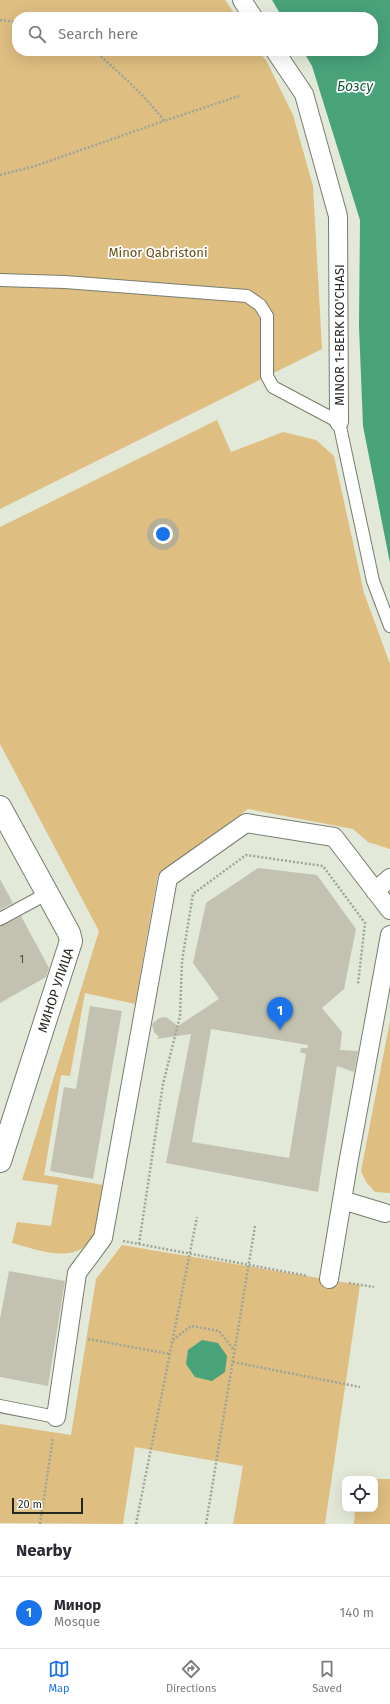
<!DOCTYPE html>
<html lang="en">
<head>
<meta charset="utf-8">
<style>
	:root { --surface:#fff; --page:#f2f2f3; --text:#2b2b33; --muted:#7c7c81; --line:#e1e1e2; --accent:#1a73e8 }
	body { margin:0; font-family:"Fira Sans",sans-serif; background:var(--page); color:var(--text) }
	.controls { position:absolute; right:12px; bottom:12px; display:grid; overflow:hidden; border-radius:8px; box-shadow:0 4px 16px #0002 }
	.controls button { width:36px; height:36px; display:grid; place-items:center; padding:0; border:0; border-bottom:1px solid var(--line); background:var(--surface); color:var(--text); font:20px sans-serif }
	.scale { position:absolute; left:12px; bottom:10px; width:71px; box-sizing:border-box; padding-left:4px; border:2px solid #242620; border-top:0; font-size:11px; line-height:14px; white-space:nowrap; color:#242620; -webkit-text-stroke:3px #fff; paint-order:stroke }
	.you { position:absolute; left:163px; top:534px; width:14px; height:14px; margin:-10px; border:3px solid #fff; border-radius:50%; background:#1a73e8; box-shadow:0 0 0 6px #1a73e833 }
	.badge { display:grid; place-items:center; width:26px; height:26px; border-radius:50%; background:var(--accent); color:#fff; font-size:13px; font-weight:700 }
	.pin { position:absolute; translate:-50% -33px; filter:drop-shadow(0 1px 2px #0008) }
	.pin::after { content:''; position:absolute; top:21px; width:14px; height:12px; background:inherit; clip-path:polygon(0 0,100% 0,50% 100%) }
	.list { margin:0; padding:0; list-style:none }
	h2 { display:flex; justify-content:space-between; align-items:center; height:52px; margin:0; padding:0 16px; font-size:17px }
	h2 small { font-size:13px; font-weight:400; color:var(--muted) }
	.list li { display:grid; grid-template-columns:26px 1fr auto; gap:12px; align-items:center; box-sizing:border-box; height:72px; padding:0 16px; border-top:1px solid var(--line) }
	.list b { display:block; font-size:15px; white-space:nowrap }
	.list p { margin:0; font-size:13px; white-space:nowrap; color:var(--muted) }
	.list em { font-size:13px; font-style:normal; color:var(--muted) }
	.icon { flex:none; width:22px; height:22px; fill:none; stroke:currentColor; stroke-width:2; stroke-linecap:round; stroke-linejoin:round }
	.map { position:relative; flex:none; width:390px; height:1524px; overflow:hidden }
	.search { position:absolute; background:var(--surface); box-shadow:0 4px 16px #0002; left:12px; right:12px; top:12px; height:44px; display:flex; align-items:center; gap:10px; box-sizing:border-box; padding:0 14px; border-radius:16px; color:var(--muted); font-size:15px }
	.sheet { height:124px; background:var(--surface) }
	nav { display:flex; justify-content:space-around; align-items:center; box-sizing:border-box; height:56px; border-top:1px solid var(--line); background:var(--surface); font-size:11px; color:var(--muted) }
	nav a { display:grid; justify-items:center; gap:2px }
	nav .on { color:var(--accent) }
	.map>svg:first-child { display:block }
	.green { fill:#debe81 }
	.water { fill:#48a27a }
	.building { fill:#c3c2b1; fill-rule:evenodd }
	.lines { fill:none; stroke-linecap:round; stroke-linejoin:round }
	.service-casing { stroke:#787d6e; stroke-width:14 }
	.pedestrian-casing { stroke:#787d6e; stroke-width:20 }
	.minor-casing { stroke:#787d6e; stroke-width:24 }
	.path { stroke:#9fa498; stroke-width:2.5; stroke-dasharray:2 2; stroke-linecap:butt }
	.service { stroke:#fff; stroke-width:12 }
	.pedestrian { stroke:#fff; stroke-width:18 }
	.minor { stroke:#fff; stroke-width:22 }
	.labels { text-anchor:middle; stroke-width:3.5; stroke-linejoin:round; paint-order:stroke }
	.number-label { font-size:11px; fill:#4c4d44 }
	.park-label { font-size:13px; fill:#6b5014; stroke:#fff }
	.street-label { font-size:13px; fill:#242620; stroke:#fff }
	.water-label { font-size:14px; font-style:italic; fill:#1c5f43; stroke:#fff }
</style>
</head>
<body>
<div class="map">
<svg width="390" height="1524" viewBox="0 0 390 1524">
	<rect width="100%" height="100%" fill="#e3e9d9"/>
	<!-- green -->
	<path class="green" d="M 0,0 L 225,0 L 237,17 L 17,17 L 17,51 L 259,51 L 267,62 L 293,115 L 313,186 L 322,349 L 0,509 Z
		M 217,420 L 231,452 L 283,432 L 316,440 L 334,456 L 364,593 L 390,664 L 390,849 L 368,842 L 353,829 L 248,809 L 158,874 L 135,1004 L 85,993 L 70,1076 L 61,1075 L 44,1175 L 104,1185 C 101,1200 101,1217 95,1231 C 82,1268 39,1250 12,1243 L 17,1222 L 51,1226 L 58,1185 L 22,1180 L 99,931 L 0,744 L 0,527 Z
		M 390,1021 L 390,1193 L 389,1193 L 375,1192 L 366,1182 L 361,1171 Z
		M 122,1245 L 360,1285 L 325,1524 L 233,1524 L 243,1466 L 135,1447 L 123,1524 L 0,1523 L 0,1424 L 71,1435 L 96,1279 Z
		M 375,1479 L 390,1479 L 390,1524 L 354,1524 L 355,1509 L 375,1509 Z"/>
	<!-- water -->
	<path class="water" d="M 272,0 L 390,0 L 390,563 L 363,426 L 359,326 L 360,220 L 312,66 L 303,51 L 373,51 L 373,17 L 282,17 Z
		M 202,1340 L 218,1343 L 227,1356 L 225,1372 L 212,1381 L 195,1377 L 186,1364 L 188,1350 Z"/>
	<!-- building -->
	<path class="building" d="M 258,868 L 317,875 L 356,929 L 344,989 L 322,1008 L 342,1032 L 340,1050 L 358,1051 L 354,1072 L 337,1066 L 318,1192 L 166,1163 L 191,1034 L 156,1039 L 159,1037 L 154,1032 L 152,1024 L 159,1018 L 166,1017 L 178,1026 L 219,999 L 193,963 L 206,903 ZM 211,1029 L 308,1045 L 307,1048 L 301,1048 L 300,1052 L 306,1054 L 289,1158 L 192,1142 Z
		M 0,879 L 13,903 L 0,910 Z
		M 21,916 L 49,968 L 46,977 L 0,1003 L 0,926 Z
		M 90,1006 L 122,1011 L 93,1179 L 50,1171 L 64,1087 L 76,1089 Z
		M 9,1271 L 65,1281 L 48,1386 L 0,1377 L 0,1319 Z"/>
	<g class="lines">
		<defs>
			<path id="service" d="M 0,280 L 65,282 L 247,296 L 260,305 L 267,316 L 267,376 L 273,387 L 339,422 L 373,581 L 390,626
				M 0,919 L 48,893
				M 0,1406 L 56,1417"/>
			<path id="pedestrian" d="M 242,0 L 253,17
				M 275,51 L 304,94 L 338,216 L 339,422
				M 375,891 L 390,878
				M 342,1200 L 385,1213
				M 329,1279 L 348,1164 L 390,935
				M 56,1417 L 77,1273 L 103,1238 L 168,878 L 246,823 L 334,837 L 390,910"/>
			<path id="minor" d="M 0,807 L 69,933 L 71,941 L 0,1161"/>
		</defs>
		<!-- service casing -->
		<use href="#service" class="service-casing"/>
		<!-- pedestrian casing -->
		<use href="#pedestrian" class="pedestrian-casing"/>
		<!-- minor casing -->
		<use href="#minor" class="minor-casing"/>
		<!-- path -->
		<path class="path" d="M 0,20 L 17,22
			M 95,51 C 119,73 145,95 164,121 L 239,96
			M 0,175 L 35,166 L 164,121
			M 123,1241 L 308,1276
			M 139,1244 L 163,1084 L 180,1016 L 182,961 L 193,894 L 246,855 L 323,866 L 365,923 L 358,984
			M 349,1283 L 374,1287
			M 88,1339 L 170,1354
			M 173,1340 L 191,1326 L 219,1331 L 234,1350
			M 233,1362 L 360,1387
			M 40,1524 L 53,1437
			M 136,1524 L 197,1217
			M 206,1524 L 255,1226"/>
		<!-- service -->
		<use href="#service" class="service"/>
		<!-- pedestrian -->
		<use href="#pedestrian" class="pedestrian"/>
		<!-- minor -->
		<use href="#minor" class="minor"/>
	</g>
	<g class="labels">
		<!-- number labels -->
		<g class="number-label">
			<text x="22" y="963">1</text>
		</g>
		<!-- park labels -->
		<g class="park-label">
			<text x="158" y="257">Minor Qabristoni</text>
		</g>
		<!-- street labels -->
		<g class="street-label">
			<text transform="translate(339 335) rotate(-90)" y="5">MINOR 1-BERK KO'CHASI</text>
			<text transform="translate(55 990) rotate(-72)" y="5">МИНОР УЛИЦА</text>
		</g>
		<!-- water labels -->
		<g class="water-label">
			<text x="355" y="91">Бозсу</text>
		</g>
	</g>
</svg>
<div class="controls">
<button><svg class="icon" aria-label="locate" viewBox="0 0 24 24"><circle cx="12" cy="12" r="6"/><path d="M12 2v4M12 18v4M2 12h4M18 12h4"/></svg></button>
</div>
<div class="scale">20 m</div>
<div class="you"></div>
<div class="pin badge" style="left:280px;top:1030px">1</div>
<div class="search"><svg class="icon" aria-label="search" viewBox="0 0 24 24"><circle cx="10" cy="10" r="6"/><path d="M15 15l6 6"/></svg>Search here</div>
</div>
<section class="sheet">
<h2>Nearby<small></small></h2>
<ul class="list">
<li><span class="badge">1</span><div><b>Минор</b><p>Mosque</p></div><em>140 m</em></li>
</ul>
</section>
<nav>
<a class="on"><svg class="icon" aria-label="map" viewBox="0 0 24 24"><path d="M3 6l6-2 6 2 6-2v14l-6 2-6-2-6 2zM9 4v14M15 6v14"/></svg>Map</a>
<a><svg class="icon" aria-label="directions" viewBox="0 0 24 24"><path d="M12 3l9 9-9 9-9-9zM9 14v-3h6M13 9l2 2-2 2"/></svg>Directions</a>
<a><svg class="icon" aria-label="saved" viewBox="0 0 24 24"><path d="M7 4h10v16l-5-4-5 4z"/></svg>Saved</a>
</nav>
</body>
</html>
